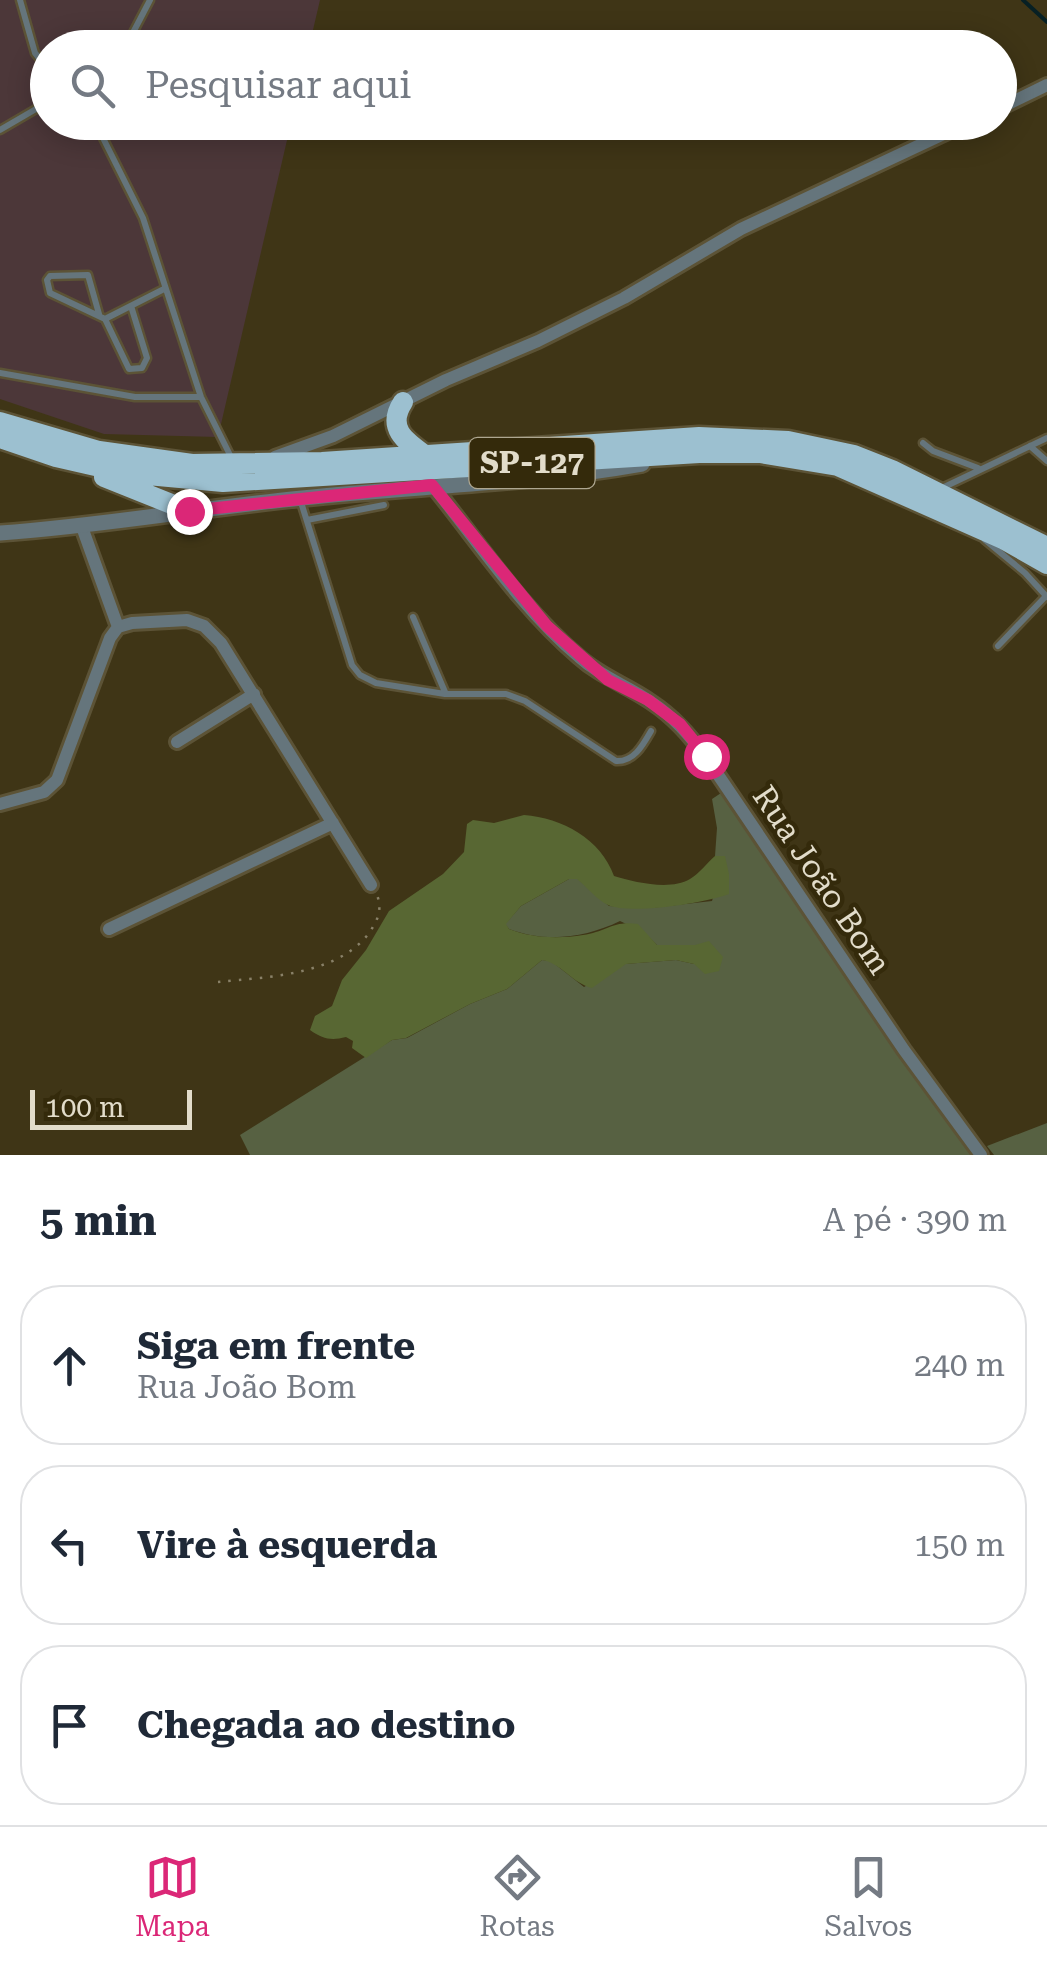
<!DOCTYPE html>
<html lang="pt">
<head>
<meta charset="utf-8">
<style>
	:root { --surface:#fff; --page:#f6f6f7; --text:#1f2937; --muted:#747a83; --line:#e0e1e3; --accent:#db2777 }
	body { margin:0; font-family:"Roboto Serif",serif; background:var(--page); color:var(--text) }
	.scale { position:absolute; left:30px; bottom:25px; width:162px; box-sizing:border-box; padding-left:10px; border:5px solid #e2dcca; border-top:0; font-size:28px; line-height:35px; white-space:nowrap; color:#e2dcca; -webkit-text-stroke:8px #342a0b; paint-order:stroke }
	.stop { position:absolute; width:30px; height:30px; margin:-22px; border:8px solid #db2777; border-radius:50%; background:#fff }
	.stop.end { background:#db2777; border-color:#fff; box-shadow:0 2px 10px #0008 }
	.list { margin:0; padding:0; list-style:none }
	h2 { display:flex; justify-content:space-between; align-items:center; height:130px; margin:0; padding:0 40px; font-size:42px }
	h2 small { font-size:32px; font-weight:400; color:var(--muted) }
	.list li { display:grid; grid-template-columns:65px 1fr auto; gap:30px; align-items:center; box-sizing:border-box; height:160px; margin:0 20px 20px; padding:0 20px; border:2px solid var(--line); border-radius:40px }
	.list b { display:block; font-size:38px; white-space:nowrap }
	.list p { margin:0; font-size:32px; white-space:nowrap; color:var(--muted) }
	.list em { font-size:32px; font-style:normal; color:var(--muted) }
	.icon { flex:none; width:55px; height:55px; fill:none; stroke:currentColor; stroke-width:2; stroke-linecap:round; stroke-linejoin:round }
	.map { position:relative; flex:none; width:1047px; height:1155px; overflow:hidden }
	.search { position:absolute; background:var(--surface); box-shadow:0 5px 25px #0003; left:30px; right:30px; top:30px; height:110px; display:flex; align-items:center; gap:25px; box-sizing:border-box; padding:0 35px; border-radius:55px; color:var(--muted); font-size:38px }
	.sheet { height:670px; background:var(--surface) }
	nav { display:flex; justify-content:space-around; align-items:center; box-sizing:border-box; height:140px; border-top:2px solid var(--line); background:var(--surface); font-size:28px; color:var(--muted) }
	nav a { display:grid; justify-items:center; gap:5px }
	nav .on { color:var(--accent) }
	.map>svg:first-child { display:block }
	.industrial { fill:#4c3739 }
	.green { fill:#576142 }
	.forest { fill:#586733 }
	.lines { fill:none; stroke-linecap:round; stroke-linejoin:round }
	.stream { stroke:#072024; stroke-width:4 }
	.service-casing { stroke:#5c5336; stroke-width:11 }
	.minor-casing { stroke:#5c5336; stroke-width:18 }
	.tertiary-casing { stroke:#5c5336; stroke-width:20 }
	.trunk-casing { stroke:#5c5336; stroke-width:25 }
	.path { stroke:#898168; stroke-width:2.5; stroke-dasharray:2.5 8; stroke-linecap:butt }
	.service { stroke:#65757c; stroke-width:6 }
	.minor { stroke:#65757c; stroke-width:12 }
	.tertiary { stroke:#65757c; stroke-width:15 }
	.trunk { stroke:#9cc0d0; stroke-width:20 }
	.route { stroke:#db2777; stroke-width:12 }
	.labels { text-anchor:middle; stroke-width:9; stroke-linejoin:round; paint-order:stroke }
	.shield { fill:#342a0b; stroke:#aea791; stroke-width:2.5 }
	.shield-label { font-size:30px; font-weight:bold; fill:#e2dcca }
	.street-label { font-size:32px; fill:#e2dcca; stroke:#342a0b }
</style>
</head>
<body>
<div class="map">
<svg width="1047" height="1155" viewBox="0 0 1047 1155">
	<rect width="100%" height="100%" fill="#3f3516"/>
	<!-- industrial -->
	<path class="industrial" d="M 0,0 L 320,0 L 309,47 L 48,48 L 48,122 L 291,123 L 218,437 L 104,434 L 0,399 Z"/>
	<!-- green -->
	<path class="green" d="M 721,793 L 897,1050 L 972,1155 L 250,1155 L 240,1135 L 392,1040 L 407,1038 L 470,1004 L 507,989 L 542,960 L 551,961 L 584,987 L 625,964 L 676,960 L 694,964 L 695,945 L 657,945 L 645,933 L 620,921 C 585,938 546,943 509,929 L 505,924 L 521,906 L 569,879 L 577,878 L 609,906 L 650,908 L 712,901 L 725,857 L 715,856 L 717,828 L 712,799 Z
		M 1047,1123 L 1047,1155 L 994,1155 L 987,1146 Z"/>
	<!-- forest -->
	<path class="forest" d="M 524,815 C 562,818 601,839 614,876 C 634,882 670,891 690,879 C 699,874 707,863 715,856 L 725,856 L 729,874 L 729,894 C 706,903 630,915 608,905 C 597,900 586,886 577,879 L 569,879 L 521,906 L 506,924 L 509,929 C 532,938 558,939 583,935 C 606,932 613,920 638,924 L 657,945 L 695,945 L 709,941 L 723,957 L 719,971 L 705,974 L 694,964 L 676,960 L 626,964 L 592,988 C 572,983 561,963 542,960 L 507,989 L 470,1004 L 406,1038 L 392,1040 L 366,1058 L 352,1048 L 353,1041 L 346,1037 C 331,1041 323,1039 310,1030 L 315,1016 L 332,1006 L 342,980 L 366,950 L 389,911 L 443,874 L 464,852 L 467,824 L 473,820 L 494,823 Z"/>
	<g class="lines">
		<!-- stream -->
		<path class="stream" d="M 1023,0 L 1047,22"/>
		<defs>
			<path id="service" d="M 20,0 L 35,53 L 48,69
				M 125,48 L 150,0
				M 95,122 L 143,218 L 201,397 L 232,459
				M 0,130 L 48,102
				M 99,314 L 88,275 L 50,276 L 47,280 L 50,293 L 105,319 L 129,369 L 142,368 L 147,358 L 131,306
				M 105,319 L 164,289
				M 0,373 L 135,397 L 201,397
				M 923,443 L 933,451 L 978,468
				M 1030,446 L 1047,461
				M 942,488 L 1047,438
				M 300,499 L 352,665 L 360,675 L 376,683 L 445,694 L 506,694 L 525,701 L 616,761 C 634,762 643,745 651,731
				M 307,520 L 384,505
				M 985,540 L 1025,573 L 1047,597
				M 413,617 L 445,692
				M 998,646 L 1046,596"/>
			<path id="minor" d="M 1000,108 L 1047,85
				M 275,457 L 333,436 L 446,380 L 538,341 L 624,298 L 741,229 L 969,122
				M 432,485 C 479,543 522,609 579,657 C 601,677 627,685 651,702 C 674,717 689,735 706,757 L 904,1050 L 981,1155
				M 82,527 L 118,627
				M 177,742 L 254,694
				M 0,804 L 44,792 L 57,780 L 110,638 L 118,627 L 132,623 L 187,620 L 204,626 L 221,643 L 371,885
				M 109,929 L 333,823"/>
			<path id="tertiary" d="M 0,533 C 101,526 201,508 302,498 C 415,486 530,484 642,464"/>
			<path id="trunk" d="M 403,402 C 386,428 405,441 426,456
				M 0,422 L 99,451 L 192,464 L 322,462 L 699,437 L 788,441 L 854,455 L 892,470 L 1047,547
				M 0,438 L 56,457 L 126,473 L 223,482 L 699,453 L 760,453 L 838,466 L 1003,539 L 1047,564
				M 104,477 L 189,511"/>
		</defs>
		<!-- service casing -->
		<use href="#service" class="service-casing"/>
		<!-- minor casing -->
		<use href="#minor" class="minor-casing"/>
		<!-- tertiary casing -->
		<use href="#tertiary" class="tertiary-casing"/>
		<!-- trunk casing -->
		<use href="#trunk" class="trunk-casing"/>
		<!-- path -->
		<path class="path" d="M 218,982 C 268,977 347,975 374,925 C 380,915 381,905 377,895"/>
		<!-- service -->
		<use href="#service" class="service"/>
		<!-- minor -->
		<use href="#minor" class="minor"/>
		<!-- tertiary -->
		<use href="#tertiary" class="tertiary"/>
		<!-- trunk -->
		<use href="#trunk" class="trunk"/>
	</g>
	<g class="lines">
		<!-- route -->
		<path class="route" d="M 189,511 L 432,485 L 547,626 L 608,680 L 648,700 L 680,724 L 706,756"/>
	</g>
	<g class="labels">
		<!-- shield labels -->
		<rect class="shield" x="469.5" y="438" width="125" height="50" rx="8"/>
		<g class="shield-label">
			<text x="532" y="473">SP-127</text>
		</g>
		<!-- street labels -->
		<g class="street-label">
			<text transform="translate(822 880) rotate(56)" y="11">Rua João Bom</text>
		</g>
	</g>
</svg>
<div class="scale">100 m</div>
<div class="stop" style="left:706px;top:756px"></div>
<div class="stop end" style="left:189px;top:511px"></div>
<div class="search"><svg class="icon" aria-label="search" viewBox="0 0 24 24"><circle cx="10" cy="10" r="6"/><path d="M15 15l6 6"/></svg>Pesquisar aqui</div>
</div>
<section class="sheet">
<h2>5 min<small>A pé · 390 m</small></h2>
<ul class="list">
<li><svg class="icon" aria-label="ahead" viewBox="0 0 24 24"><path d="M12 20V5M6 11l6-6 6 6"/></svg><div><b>Siga em frente</b><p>Rua João Bom</p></div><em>240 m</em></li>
<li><svg class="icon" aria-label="left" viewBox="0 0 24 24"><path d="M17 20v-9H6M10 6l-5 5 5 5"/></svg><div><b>Vire à esquerda</b></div><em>150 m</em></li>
<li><svg class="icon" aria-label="arrive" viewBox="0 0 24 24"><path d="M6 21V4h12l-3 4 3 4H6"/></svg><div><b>Chegada ao destino</b></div></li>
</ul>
</section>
<nav>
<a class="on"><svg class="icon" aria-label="map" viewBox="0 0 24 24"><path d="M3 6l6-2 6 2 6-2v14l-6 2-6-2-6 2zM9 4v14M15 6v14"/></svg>Mapa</a>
<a><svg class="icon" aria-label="directions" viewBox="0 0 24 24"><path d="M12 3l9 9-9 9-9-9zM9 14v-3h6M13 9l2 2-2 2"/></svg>Rotas</a>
<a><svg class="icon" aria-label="saved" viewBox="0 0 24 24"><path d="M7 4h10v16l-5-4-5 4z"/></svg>Salvos</a>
</nav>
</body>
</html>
